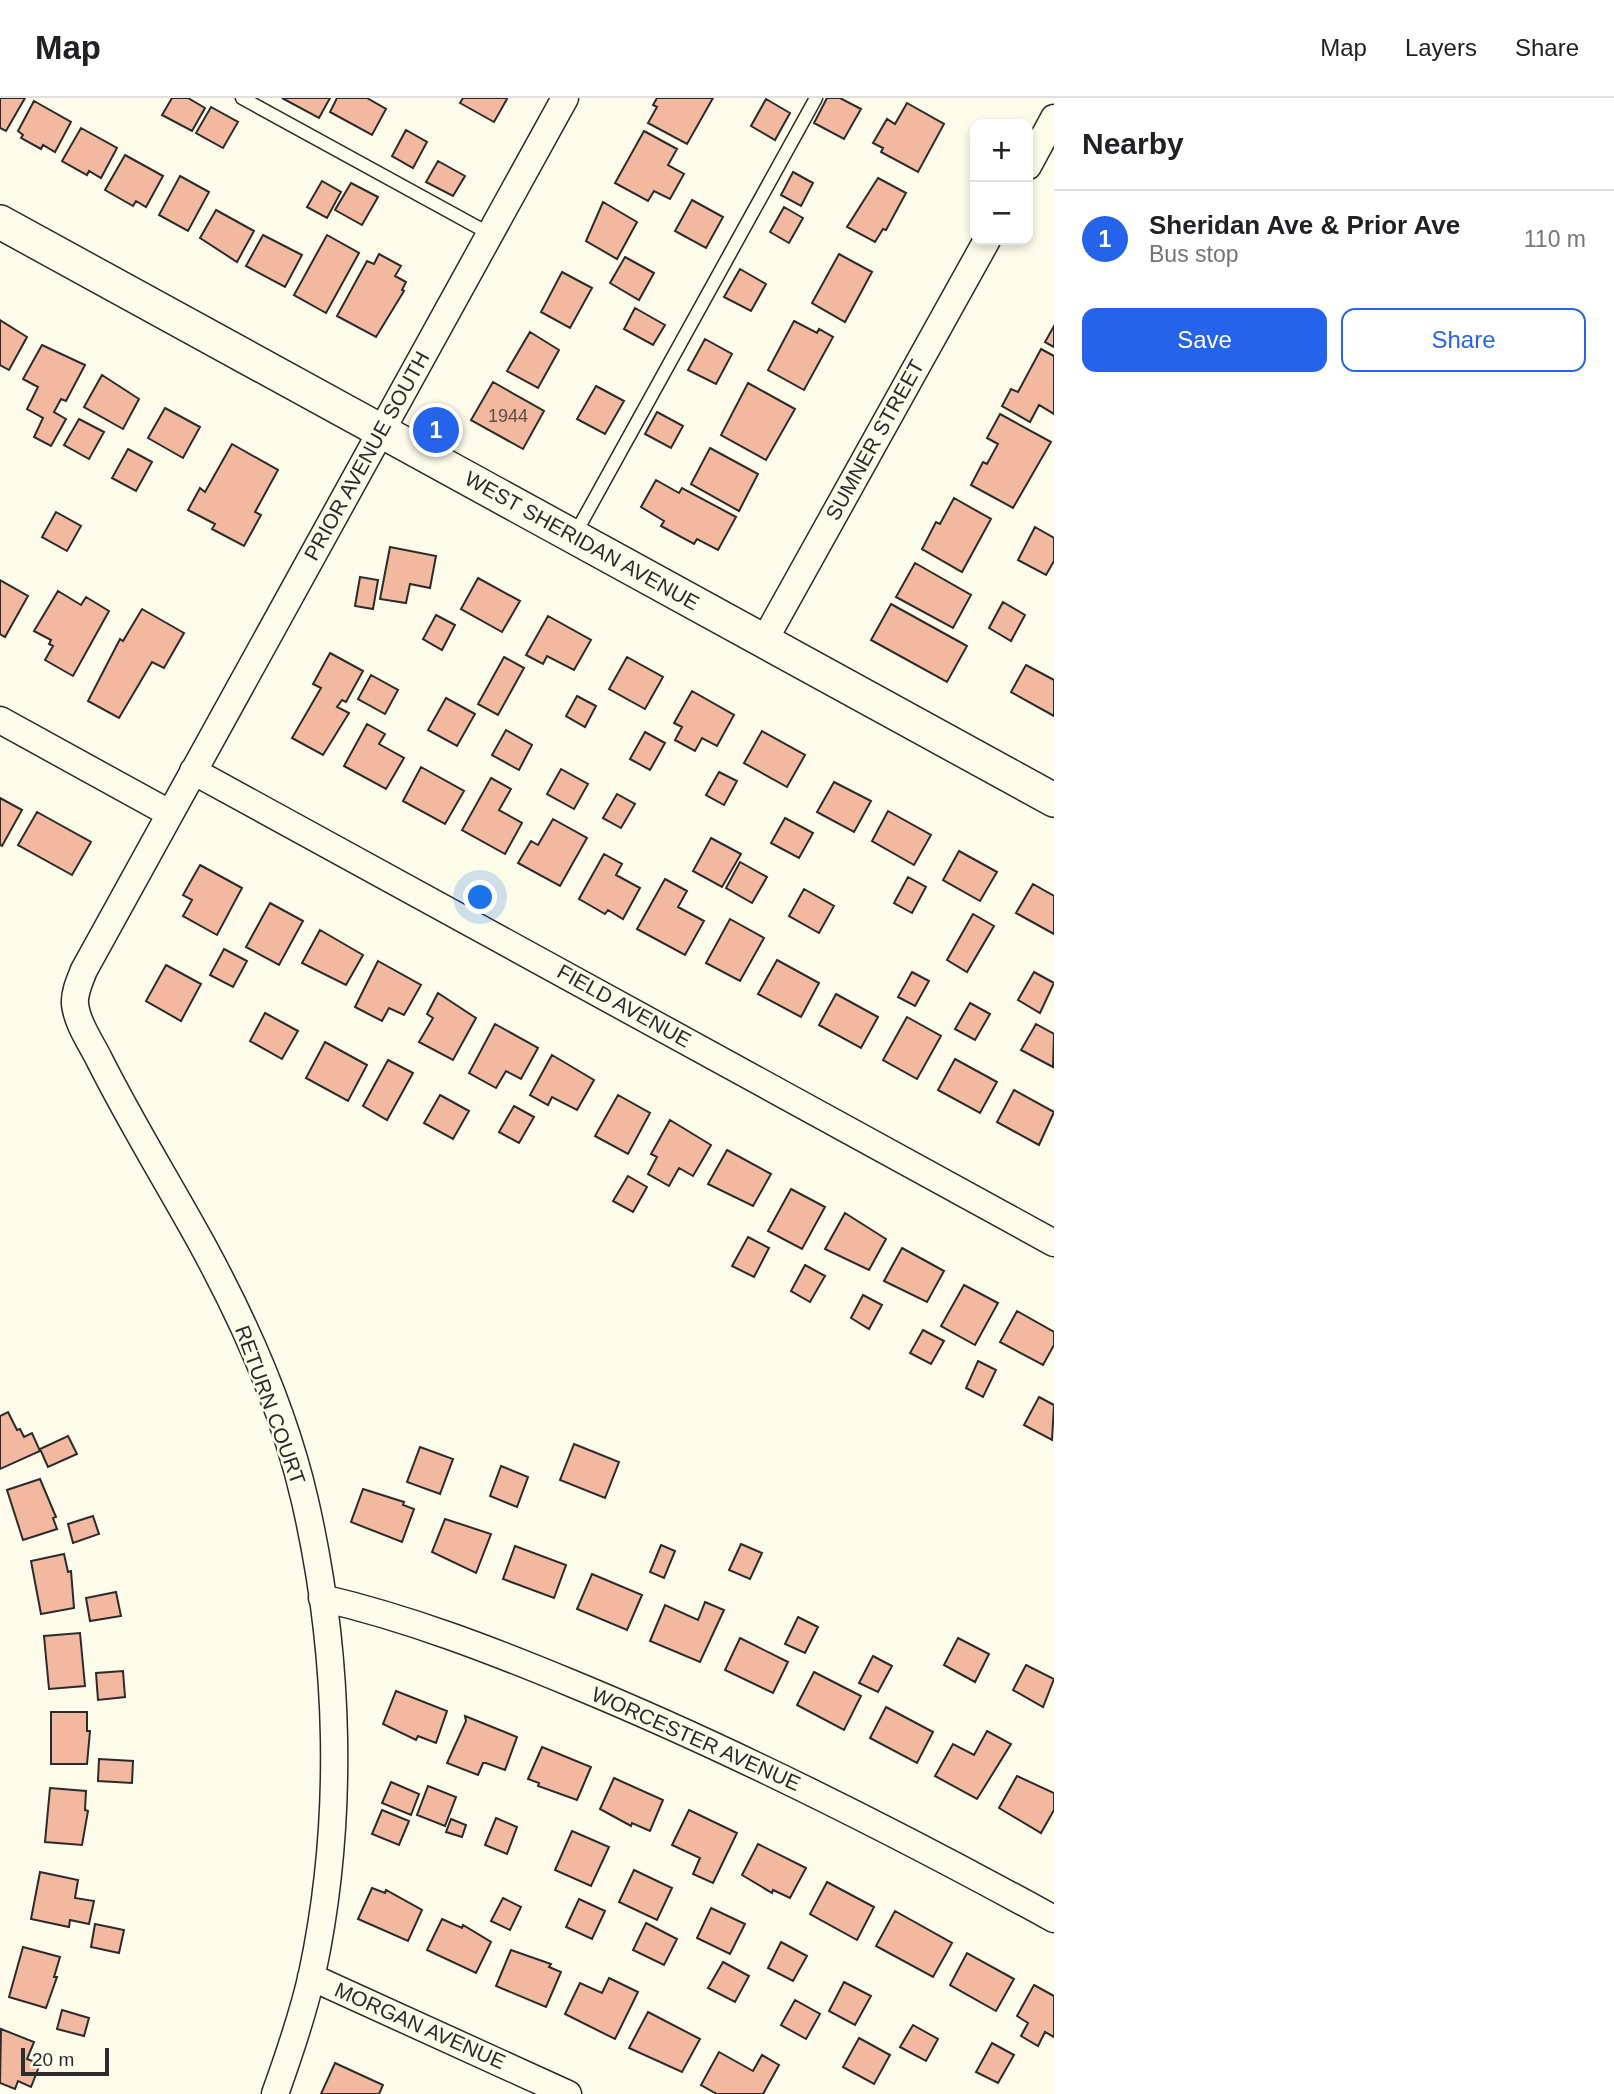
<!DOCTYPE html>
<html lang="en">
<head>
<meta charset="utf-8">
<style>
	:root { --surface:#fff; --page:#f6f6f6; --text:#202124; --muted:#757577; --line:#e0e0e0; --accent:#2563eb }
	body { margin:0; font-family:Helvetica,sans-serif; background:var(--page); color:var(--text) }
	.controls { position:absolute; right:21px; top:21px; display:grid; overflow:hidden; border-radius:14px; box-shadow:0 4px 10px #0003 }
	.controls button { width:63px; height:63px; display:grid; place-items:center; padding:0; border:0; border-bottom:2px solid var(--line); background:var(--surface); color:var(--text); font:35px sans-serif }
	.scale { position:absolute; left:21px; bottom:18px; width:88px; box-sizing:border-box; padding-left:7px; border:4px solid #2b2b2b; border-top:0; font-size:19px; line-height:24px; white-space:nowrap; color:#2b2b2b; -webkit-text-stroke:5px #fdfbea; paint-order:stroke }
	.you { position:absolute; left:481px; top:800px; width:24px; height:24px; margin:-18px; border:5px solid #fff; border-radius:50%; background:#1a73e8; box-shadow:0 0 0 10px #1a73e833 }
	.badge { display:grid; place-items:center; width:46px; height:46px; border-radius:50%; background:var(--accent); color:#fff; font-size:23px; font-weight:700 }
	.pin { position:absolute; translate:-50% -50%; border:4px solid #fff; box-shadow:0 2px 7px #0006 }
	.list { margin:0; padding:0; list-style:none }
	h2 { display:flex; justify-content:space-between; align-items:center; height:91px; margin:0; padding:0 28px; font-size:30px }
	h2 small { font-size:23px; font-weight:400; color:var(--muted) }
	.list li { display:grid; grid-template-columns:46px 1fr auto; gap:21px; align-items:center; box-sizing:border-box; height:98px; padding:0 28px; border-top:2px solid var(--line) }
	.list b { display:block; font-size:26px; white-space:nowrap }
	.list p { margin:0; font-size:23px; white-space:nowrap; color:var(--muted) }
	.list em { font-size:23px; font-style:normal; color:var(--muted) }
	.actions { display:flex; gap:14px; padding:21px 28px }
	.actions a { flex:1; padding:16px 0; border:2px solid var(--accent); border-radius:14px; text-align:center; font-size:24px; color:var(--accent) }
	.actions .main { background:var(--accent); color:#fff }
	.map { position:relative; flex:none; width:1054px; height:1996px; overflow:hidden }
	header { display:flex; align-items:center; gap:42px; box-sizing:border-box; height:98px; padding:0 35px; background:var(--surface); border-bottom:2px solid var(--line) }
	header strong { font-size:33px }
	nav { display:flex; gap:38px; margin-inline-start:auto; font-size:24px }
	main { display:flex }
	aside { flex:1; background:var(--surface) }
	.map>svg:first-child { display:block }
	.building { fill:#f2b8a0; stroke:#2b2b2b; stroke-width:2 }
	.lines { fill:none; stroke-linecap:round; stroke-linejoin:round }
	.service-casing { stroke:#2b2b2b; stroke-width:15 }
	.minor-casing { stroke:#2b2b2b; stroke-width:29 }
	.tertiary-casing { stroke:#2b2b2b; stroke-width:36 }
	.service { stroke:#fdfbea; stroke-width:12 }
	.minor { stroke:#fdfbea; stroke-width:26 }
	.tertiary { stroke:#fdfbea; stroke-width:33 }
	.labels { text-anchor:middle; stroke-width:5; stroke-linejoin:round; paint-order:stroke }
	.number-label { font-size:18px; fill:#5d4e48 }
	.street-label { font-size:21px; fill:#2b2b2b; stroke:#fdfbea }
</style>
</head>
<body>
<header>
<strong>Map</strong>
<nav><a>Map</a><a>Layers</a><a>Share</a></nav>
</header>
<main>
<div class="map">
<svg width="1054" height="1996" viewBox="0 0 1054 1996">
	<rect width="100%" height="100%" fill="#fdfbea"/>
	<!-- building -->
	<path class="building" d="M 0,0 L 25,0 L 6,33 L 0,30 Z
		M 172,0 L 188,0 L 205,10 L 192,33 L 162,17 Z
		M 282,0 L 330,0 L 319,20 Z
		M 337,0 L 367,0 L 386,11 L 372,37 L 330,14 Z
		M 463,0 L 505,0 L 507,1 L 494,24 L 460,5 Z
		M 657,0 L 713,0 L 687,46 L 648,25 L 657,9 L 653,7 Z
		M 827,0 L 840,0 L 861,11 L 844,41 L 814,25 Z
		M 766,1 L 790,15 L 775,42 L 751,28 Z
		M 34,3 L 71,24 L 55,54 L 43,47 L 41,51 L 21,40 L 23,37 L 18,33 Z
		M 907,5 L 944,26 L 918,74 L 881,54 L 883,50 L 873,45 L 887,21 L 895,26 Z
		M 211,9 L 238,24 L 223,50 L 196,35 Z
		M 81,30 L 117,50 L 101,80 L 89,73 L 87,77 L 62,63 Z
		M 406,32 L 427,44 L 413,70 L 392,58 Z
		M 644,33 L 677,51 L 668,67 L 684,76 L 670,101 L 654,93 L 648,103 L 615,85 Z
		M 125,57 L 163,78 L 146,109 L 136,103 L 133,108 L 105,92 Z
		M 438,63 L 465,78 L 453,98 L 426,84 Z
		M 793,74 L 813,85 L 801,108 L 781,97 Z
		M 180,78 L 209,94 L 188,133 L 159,117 Z
		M 878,80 L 906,95 L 886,132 L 883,131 L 875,144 L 847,129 Z
		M 322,83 L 341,94 L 327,120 L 307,109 Z
		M 351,85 L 378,99 L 362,127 L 335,112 Z
		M 692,102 L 723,119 L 706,150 L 675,133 Z
		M 603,104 L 637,124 L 617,161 L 586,143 Z
		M 784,109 L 803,120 L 789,145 L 770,134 Z
		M 216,112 L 254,133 L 237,164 L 200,140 Z
		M 263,137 L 302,157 L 285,189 L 246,168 Z
		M 327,137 L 359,155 L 326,215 L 294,197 Z
		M 379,156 L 401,168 L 395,178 L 406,184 L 402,192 L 404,193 L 376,239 L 337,218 L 367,163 L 374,166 Z
		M 839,156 L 872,174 L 845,224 L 812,205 Z
		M 625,159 L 654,175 L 639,202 L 610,185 Z
		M 740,171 L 766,186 L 751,213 L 724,199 Z
		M 562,174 L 592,190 L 570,230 L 541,214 Z
		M 635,210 L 665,227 L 653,247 L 624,231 Z
		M 0,222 L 27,239 L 9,272 L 0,267 Z
		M 794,223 L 817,235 L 819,231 L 833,239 L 804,292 L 768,272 Z
		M 1054,228 L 1054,249 L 1045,244 Z
		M 530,234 L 559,252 L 538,290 L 507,273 Z
		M 705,241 L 732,256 L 716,286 L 688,272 Z
		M 42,247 L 85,267 L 66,303 L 61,301 L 54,314 L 66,321 L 51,348 L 34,339 L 43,320 L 27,311 L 38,289 L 23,281 Z
		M 1041,251 L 1054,258 L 1054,316 L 1039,307 L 1030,324 L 1002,308 L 1011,291 L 1018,294 Z
		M 102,277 L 139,301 L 123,331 L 84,309 Z
		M 493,284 L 544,313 L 523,351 L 471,322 Z
		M 748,285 L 795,311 L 766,362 L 721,337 Z
		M 596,288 L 624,303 L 605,336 L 577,321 Z
		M 165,310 L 200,329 L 183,360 L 148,340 Z
		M 657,314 L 683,328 L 671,350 L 645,336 Z
		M 1000,316 L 1051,344 L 1013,410 L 971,387 L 983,364 L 987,366 L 998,346 L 987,340 Z
		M 79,321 L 104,334 L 89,361 L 64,347 Z
		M 232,346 L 278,372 L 255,414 L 261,417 L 244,448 L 212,431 L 215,426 L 188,412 L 200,390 L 205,394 Z
		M 710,350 L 758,376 L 739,413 L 691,386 Z
		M 128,351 L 152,364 L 136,393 L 112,380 Z
		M 656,382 L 679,395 L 682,390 L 736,419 L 718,452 L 697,441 L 694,446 L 661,428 L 664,423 L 641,409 Z
		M 954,400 L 991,421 L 962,474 L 922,451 L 936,424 L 940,426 Z
		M 56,414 L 81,428 L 67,453 L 42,439 Z
		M 1035,429 L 1054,440 L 1054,463 L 1046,477 L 1018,462 Z
		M 390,449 L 436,458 L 430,490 L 410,486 L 406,505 L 380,501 Z
		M 915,465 L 971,497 L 953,530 L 896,499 Z
		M 360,479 L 378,482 L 373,511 L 355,508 Z
		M 478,480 L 520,503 L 502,534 L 461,511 Z
		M 0,482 L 28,498 L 5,539 L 0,536 Z
		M 58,493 L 81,507 L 86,499 L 109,513 L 73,578 L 45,562 L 53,548 L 49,546 L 51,542 L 34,533 Z
		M 1003,504 L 1025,517 L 1011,543 L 989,530 Z
		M 891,506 L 967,548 L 947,584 L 871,542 Z
		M 142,511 L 184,535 L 164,570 L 152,564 L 119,620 L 88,603 L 120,541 L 123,543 Z
		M 436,517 L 455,527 L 442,552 L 423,541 Z
		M 548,518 L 591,542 L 574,572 L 547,558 L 543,566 L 526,557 Z
		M 330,555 L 363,573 L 346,604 L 342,602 L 337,609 L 349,615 L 323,657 L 292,640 L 321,590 L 313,586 Z
		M 504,559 L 524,570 L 498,617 L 478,606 Z
		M 627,559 L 663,579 L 645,611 L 609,591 Z
		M 1026,567 L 1054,582 L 1054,618 L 1011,594 Z
		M 371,577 L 398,592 L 385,616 L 358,601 Z
		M 692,593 L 734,617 L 717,648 L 702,640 L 695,653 L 675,642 L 682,629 L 674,625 Z
		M 577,598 L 596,608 L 585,629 L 566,618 Z
		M 446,600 L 475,616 L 457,648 L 428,632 Z
		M 367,626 L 385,636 L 379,646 L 404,660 L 386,691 L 344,668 Z
		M 506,632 L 532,647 L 519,672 L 492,657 Z
		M 762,633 L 805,657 L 787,689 L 744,665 Z
		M 645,634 L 665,645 L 650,672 L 630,661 Z
		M 421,669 L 464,693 L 445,726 L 403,703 Z
		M 561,671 L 588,686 L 574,711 L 547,696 Z
		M 719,674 L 737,683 L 724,707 L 706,697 Z
		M 491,680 L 511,691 L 499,712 L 522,725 L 505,756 L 462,732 Z
		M 834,684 L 871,703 L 854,734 L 817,714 Z
		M 617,696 L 635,706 L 621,730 L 603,720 Z
		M 0,700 L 22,712 L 2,748 L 0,747 Z
		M 888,713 L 931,737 L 914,767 L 872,743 Z
		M 37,714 L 91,744 L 72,777 L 18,747 Z
		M 785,720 L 813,735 L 799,760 L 771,745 Z
		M 553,721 L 587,740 L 560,788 L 518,765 L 531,743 L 538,747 Z
		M 711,740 L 741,756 L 722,789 L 693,773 Z
		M 959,753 L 997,774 L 980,803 L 943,782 Z
		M 604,756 L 622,766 L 616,777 L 640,790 L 623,821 L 608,812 L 605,816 L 579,801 Z
		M 740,764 L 767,779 L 752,805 L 726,790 Z
		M 200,767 L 242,790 L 217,837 L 183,818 L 192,802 L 183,797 Z
		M 908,779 L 926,789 L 912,815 L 894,805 Z
		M 665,781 L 687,793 L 678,809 L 704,823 L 685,857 L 637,831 Z
		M 1033,786 L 1054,798 L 1054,836 L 1016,815 Z
		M 804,791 L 834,808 L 819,835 L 789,818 Z
		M 270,805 L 303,823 L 279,867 L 246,849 Z
		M 973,816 L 994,828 L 967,874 L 947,862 Z
		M 730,821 L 764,840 L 740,883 L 706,865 Z
		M 320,832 L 363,857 L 346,887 L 302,865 Z
		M 224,851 L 247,863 L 233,889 L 210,877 Z
		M 777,862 L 819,885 L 801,919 L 758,896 Z
		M 378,863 L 421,887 L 404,917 L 389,910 L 382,923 L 355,909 Z
		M 166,867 L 201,886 L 181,923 L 146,903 Z
		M 912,874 L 929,883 L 915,908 L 898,899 Z
		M 1034,874 L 1054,885 L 1040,915 L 1018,902 Z
		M 438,895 L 476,920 L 453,962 L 419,944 L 433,920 L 427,916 Z
		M 836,896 L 878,919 L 861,950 L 819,927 Z
		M 970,905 L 990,916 L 975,942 L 955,931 Z
		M 265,915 L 298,933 L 282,961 L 250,943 Z
		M 907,919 L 941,938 L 917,981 L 883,962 Z
		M 495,926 L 538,950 L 521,981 L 506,973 L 496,990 L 469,975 Z
		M 1036,926 L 1054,936 L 1053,969 L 1021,952 Z
		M 325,944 L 367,967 L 348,1003 L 306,980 Z
		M 552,957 L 594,982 L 577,1012 L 552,999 L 548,1007 L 530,997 Z
		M 955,961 L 997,984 L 980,1015 L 938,992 Z
		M 388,962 L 413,975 L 387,1022 L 363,1008 Z
		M 1014,992 L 1054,1014 L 1039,1047 L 997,1024 Z
		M 440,997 L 469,1013 L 453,1041 L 424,1025 Z
		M 618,997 L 650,1015 L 628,1056 L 595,1038 Z
		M 514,1008 L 534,1019 L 519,1045 L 499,1034 Z
		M 670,1022 L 711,1047 L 693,1078 L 679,1070 L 669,1088 L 648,1076 L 657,1059 L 651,1056 Z
		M 727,1052 L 771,1076 L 753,1108 L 708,1086 Z
		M 628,1078 L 647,1089 L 633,1114 L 613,1103 Z
		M 791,1091 L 825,1109 L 802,1151 L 768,1133 Z
		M 845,1115 L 886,1141 L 869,1172 L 825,1151 Z
		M 748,1139 L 769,1150 L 754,1179 L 732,1168 Z
		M 902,1150 L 944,1173 L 927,1204 L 884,1183 Z
		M 805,1167 L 825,1178 L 810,1204 L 791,1193 Z
		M 964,1187 L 998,1205 L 975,1247 L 941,1228 Z
		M 863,1197 L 882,1207 L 869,1231 L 851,1220 Z
		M 1017,1213 L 1054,1234 L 1054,1247 L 1043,1267 L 1000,1244 Z
		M 923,1232 L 944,1243 L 931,1266 L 910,1255 Z
		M 978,1263 L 996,1272 L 983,1299 L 966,1290 Z
		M 1039,1299 L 1054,1307 L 1052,1342 L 1024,1327 Z
		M 8,1314 L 17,1332 L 20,1331 L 24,1339 L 32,1335 L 40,1353 L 0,1371 L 0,1318 Z
		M 68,1338 L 77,1356 L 48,1369 L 40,1351 Z
		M 574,1346 L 619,1364 L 605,1400 L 560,1382 Z
		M 420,1349 L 453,1361 L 440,1396 L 407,1384 Z
		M 501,1368 L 528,1379 L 517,1409 L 490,1398 Z
		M 40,1381 L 56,1419 L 53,1420 L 57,1431 L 23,1442 L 7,1392 Z
		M 363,1391 L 404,1404 L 403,1407 L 414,1411 L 402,1444 L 351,1424 Z
		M 93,1418 L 99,1436 L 73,1445 L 68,1426 Z
		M 445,1421 L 491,1436 L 476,1475 L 432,1454 Z
		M 741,1446 L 762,1455 L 750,1481 L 729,1472 Z
		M 661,1447 L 675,1453 L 664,1480 L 650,1474 Z
		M 515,1448 L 566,1467 L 554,1500 L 503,1481 Z
		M 64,1456 L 68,1474 L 71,1473 L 74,1510 L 41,1516 L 31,1463 Z
		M 592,1476 L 642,1497 L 627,1532 L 577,1511 Z
		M 116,1494 L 121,1518 L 90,1523 L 86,1500 Z
		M 705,1504 L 724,1512 L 700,1564 L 650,1543 L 665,1507 L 698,1522 Z
		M 798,1519 L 818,1529 L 805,1555 L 785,1546 Z
		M 80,1535 L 85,1588 L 49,1591 L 44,1538 Z
		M 740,1540 L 788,1564 L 773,1595 L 725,1572 Z
		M 958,1540 L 989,1556 L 975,1584 L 944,1567 Z
		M 873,1558 L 892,1568 L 878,1594 L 859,1585 Z
		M 1026,1567 L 1054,1581 L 1043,1609 L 1013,1592 Z
		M 123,1573 L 125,1599 L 98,1602 L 96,1575 Z
		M 814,1574 L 861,1598 L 844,1632 L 797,1607 Z
		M 396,1593 L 447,1613 L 436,1645 L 418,1638 L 416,1642 L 383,1626 Z
		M 886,1609 L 933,1634 L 917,1665 L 870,1640 Z
		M 51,1614 L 87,1614 L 87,1633 L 90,1633 L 87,1666 L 51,1666 Z
		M 465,1618 L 517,1639 L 505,1672 L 486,1665 L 483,1665 L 478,1677 L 447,1665 L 466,1623 Z
		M 987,1633 L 1011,1646 L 977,1701 L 935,1678 L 953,1646 L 974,1657 Z
		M 542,1649 L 591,1669 L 577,1702 L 538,1688 L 539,1685 L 528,1681 Z
		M 99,1661 L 133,1663 L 132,1685 L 98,1683 Z
		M 1017,1678 L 1054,1695 L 1054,1712 L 1041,1735 L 999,1710 Z
		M 614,1680 L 663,1702 L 650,1733 L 632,1725 L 631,1728 L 600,1711 Z
		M 391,1684 L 419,1696 L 411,1717 L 382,1705 Z
		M 428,1688 L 456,1699 L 445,1728 L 417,1717 Z
		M 50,1690 L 86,1693 L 85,1712 L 88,1713 L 82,1747 L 45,1744 Z
		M 382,1712 L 409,1723 L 399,1747 L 372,1736 Z
		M 689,1712 L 737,1735 L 713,1785 L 693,1776 L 700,1760 L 672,1747 Z
		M 496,1720 L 517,1729 L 507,1756 L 485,1747 Z
		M 451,1721 L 466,1727 L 462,1739 L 446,1734 Z
		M 572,1733 L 609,1749 L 591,1788 L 555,1772 Z
		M 758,1746 L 806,1770 L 790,1800 L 773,1792 L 772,1795 L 742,1777 Z
		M 634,1772 L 672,1790 L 657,1822 L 619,1804 Z
		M 40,1774 L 78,1782 L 75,1800 L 94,1803 L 89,1826 L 70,1822 L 69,1829 L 31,1821 Z
		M 827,1784 L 874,1809 L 857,1842 L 810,1816 Z
		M 372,1790 L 385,1795 L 386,1792 L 422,1812 L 408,1843 L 358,1821 Z
		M 503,1800 L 521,1809 L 510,1832 L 491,1823 Z
		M 579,1801 L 605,1813 L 592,1841 L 566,1829 Z
		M 711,1810 L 745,1826 L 730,1856 L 697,1840 Z
		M 895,1813 L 952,1845 L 933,1879 L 876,1848 Z
		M 442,1821 L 462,1830 L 463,1827 L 491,1844 L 476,1875 L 427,1852 Z
		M 646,1825 L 677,1841 L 664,1867 L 633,1852 Z
		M 95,1826 L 124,1832 L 119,1855 L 91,1849 Z
		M 781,1844 L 807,1858 L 793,1883 L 768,1870 Z
		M 23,1849 L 60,1859 L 54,1879 L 57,1879 L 46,1910 L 9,1899 Z
		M 511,1852 L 551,1866 L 549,1869 L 561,1874 L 546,1909 L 496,1888 Z
		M 967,1855 L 1014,1881 L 996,1913 L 950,1887 Z
		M 723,1864 L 749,1878 L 735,1904 L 708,1890 Z
		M 609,1880 L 638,1894 L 615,1941 L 565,1916 L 580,1885 L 602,1895 Z
		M 844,1884 L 871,1898 L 855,1927 L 829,1913 Z
		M 1034,1887 L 1054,1898 L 1054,1939 L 1045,1934 L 1038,1948 L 1021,1938 L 1028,1925 L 1017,1918 Z
		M 795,1902 L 820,1916 L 806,1941 L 781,1927 Z
		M 62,1912 L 89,1920 L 84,1938 L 57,1931 Z
		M 648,1914 L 700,1941 L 682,1974 L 629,1950 Z
		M 913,1927 L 938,1941 L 926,1963 L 900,1949 Z
		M 1,1931 L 34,1944 L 27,1961 L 40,1966 L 31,1989 L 18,1983 L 15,1991 L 0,1985 Z
		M 859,1940 L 890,1957 L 874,1986 L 843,1969 Z
		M 992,1945 L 1014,1957 L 998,1985 L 976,1974 Z
		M 719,1954 L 753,1973 L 762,1957 L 779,1967 L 763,1996 L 717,1996 L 701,1987 Z
		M 335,1965 L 383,1987 L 379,1996 L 321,1996 Z"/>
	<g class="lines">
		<defs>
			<path id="service" d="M 242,0 L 490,136
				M 574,438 L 816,0"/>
			<path id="minor" d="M 1028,68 L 1054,20
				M 764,543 L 987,142
				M 0,622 L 169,715
				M 193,673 L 1054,1145
				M 322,1500 C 408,1520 491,1552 573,1586 C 738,1654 897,1735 1054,1821
				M 311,1879 L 568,1996
				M 275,1996 C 289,1957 303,1917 312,1876 C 345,1722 340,1556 305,1403 C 285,1315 246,1227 203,1148 C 169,1086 131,1025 99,961 C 91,945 77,925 75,906 C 74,895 80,882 84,872 L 565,0"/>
			<path id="tertiary" d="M 0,124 L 1054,702"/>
		</defs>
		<!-- service casing -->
		<use href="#service" class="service-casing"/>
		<!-- minor casing -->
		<use href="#minor" class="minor-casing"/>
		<!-- tertiary casing -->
		<use href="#tertiary" class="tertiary-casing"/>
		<!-- service -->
		<use href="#service" class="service"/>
		<!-- minor -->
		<use href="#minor" class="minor"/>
		<!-- tertiary -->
		<use href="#tertiary" class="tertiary"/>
	</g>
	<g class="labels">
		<!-- number labels -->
		<g class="number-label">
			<text x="508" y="324">1944</text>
		</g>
		<!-- street labels -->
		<g class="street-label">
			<text transform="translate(875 342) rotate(-61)" y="7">SUMNER STREET</text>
			<text transform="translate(367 358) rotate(-61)" y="7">PRIOR AVENUE SOUTH</text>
			<text transform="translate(582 443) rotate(29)" y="7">WEST SHERIDAN AVENUE</text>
			<text transform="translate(624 908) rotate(29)" y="7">FIELD AVENUE</text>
			<text transform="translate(270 1307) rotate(70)" y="7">RETURN COURT</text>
			<text transform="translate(696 1641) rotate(24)" y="7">WORCESTER AVENUE</text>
			<text transform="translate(420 1928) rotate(24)" y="7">MORGAN AVENUE</text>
		</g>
	</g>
</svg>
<div class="controls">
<button>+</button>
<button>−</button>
</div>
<div class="scale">20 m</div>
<div class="you"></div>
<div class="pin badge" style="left:436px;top:332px">1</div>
</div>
<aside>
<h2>Nearby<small></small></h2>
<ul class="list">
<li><span class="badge">1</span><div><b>Sheridan Ave &amp; Prior Ave</b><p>Bus stop</p></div><em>110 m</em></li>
</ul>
<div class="actions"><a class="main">Save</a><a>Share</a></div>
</aside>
</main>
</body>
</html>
